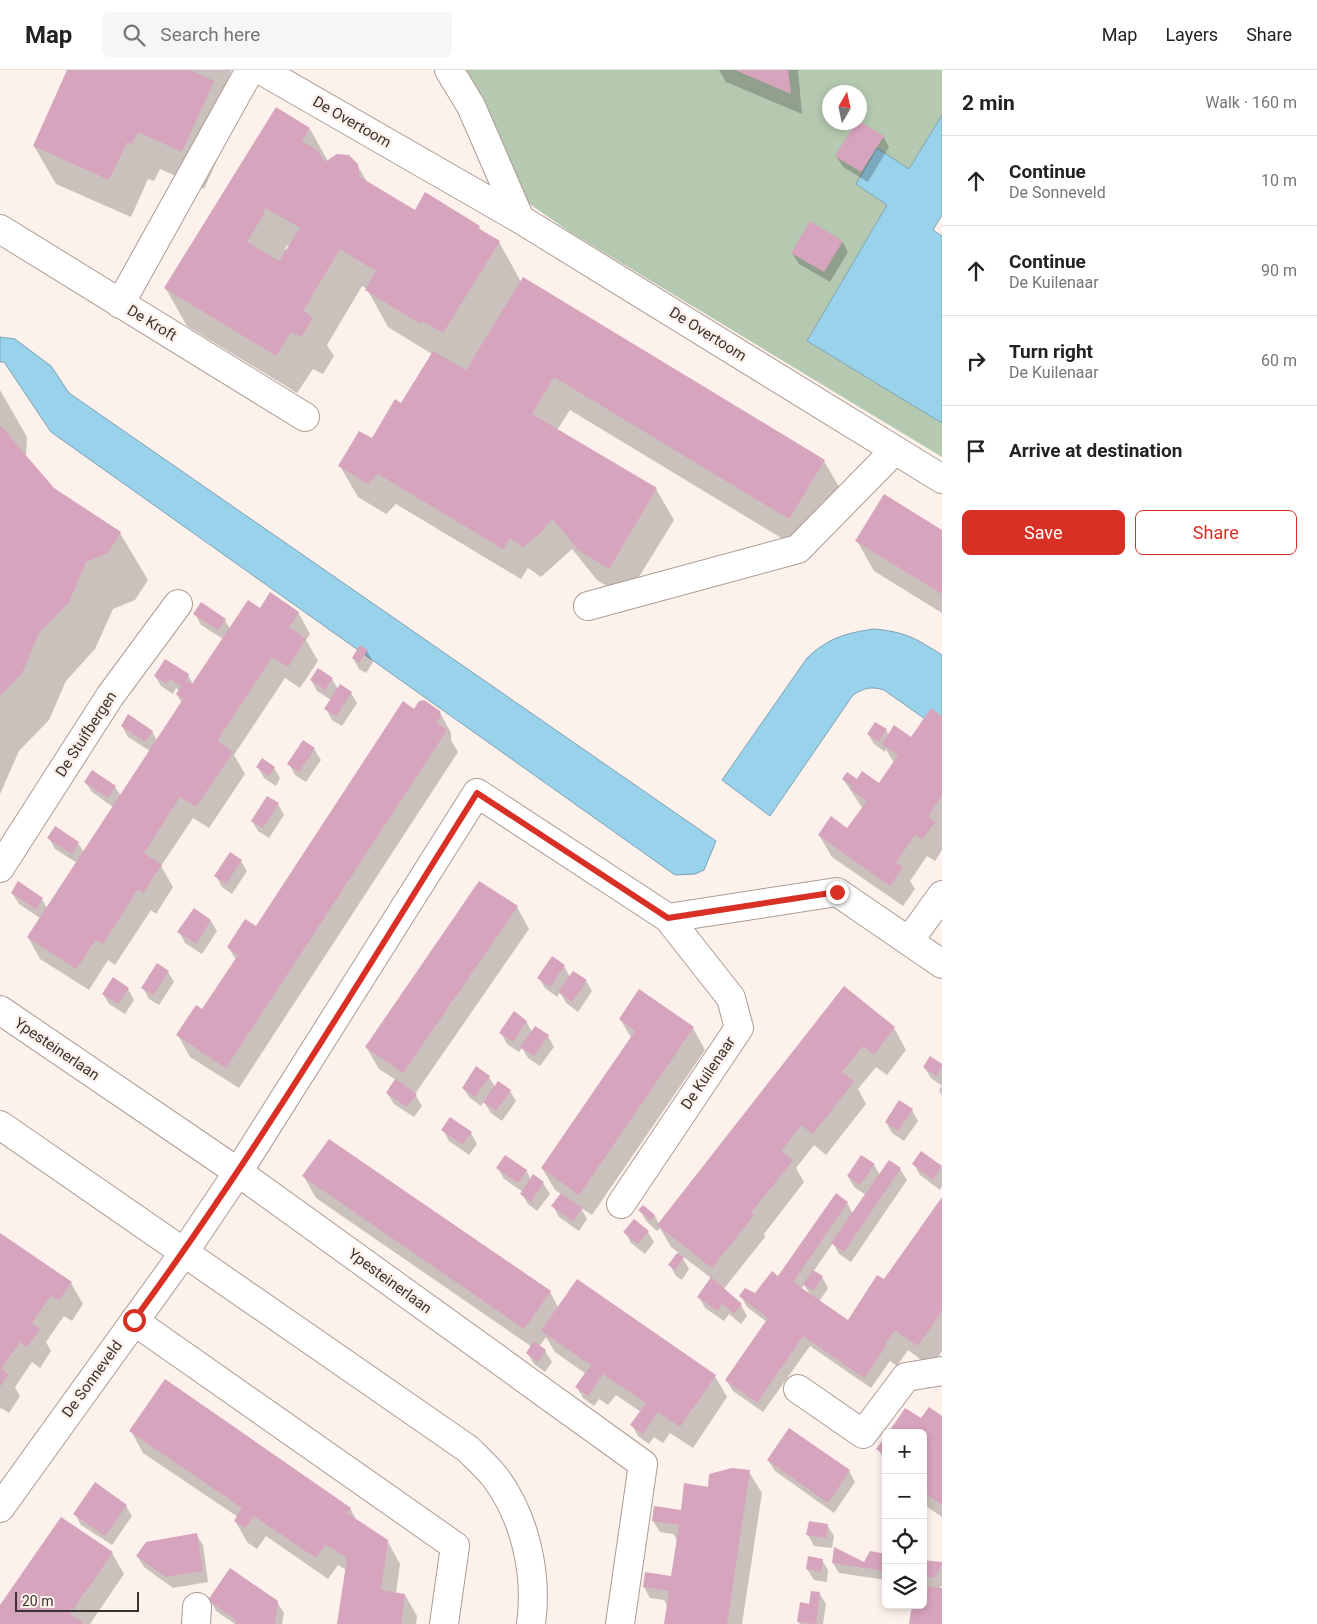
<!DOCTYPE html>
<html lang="en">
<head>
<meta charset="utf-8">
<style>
	:root { --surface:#fff; --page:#f6f6f6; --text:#222; --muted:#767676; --line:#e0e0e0; --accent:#d93025 }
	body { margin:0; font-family:Roboto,sans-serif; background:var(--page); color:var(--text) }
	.controls { position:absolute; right:15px; bottom:15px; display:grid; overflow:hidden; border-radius:8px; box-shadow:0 2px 8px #0003 }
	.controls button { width:45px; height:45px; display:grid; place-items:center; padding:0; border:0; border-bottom:1px solid var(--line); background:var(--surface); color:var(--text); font:25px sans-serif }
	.compass { position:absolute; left:822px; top:15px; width:45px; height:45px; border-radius:50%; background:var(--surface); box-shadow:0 2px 8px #0003; rotate:9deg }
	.scale { position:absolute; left:15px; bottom:12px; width:124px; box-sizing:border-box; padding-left:5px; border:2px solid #3b3330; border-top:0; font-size:14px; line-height:18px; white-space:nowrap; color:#3b3330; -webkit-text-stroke:4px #fdf1ec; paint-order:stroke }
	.stop { position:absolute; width:15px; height:15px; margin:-11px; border:4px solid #d93025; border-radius:50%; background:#fff }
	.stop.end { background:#d93025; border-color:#fff; box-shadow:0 1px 5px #0008 }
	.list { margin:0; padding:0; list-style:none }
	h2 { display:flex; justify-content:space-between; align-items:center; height:65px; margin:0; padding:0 20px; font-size:21px }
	h2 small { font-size:16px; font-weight:400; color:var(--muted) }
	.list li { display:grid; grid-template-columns:32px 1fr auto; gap:15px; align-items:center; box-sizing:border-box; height:90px; padding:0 20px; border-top:1px solid var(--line) }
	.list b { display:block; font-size:19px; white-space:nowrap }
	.list p { margin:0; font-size:16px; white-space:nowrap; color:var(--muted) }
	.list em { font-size:16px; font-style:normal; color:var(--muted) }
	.actions { display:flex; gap:10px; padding:15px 20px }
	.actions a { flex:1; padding:11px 0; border:1px solid var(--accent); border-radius:8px; text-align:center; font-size:18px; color:var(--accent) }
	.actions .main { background:var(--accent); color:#fff }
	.icon { flex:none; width:28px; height:28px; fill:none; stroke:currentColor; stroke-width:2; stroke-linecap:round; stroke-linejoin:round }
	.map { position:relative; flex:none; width:942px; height:1554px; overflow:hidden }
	header { display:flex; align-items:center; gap:30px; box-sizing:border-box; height:70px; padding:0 25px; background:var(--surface); border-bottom:1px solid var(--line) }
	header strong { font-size:24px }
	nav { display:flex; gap:28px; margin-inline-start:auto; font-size:18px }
	.search { width:350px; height:45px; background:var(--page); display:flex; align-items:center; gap:12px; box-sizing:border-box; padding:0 18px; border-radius:8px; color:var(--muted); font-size:19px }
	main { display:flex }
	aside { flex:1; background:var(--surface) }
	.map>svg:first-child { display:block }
	.green { fill:#b4c9af; fill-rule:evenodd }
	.water { fill:#99d2eb; stroke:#7da2b3 }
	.shadow { fill:#0003; fill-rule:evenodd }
	.building { fill:#d7a4bd; fill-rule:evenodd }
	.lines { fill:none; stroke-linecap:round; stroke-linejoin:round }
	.minor-casing { stroke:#ad9b93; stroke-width:30 }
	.minor { stroke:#fff; stroke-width:28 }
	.route { stroke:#d93025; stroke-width:6 }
	.labels { text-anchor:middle; stroke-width:5; stroke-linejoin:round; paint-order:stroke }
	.street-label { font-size:15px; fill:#3b3330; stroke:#fdf1ec }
</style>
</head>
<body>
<header>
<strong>Map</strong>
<div class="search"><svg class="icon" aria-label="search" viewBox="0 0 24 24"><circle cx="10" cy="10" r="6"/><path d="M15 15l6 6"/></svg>Search here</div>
<nav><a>Map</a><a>Layers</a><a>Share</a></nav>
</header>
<main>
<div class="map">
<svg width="942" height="1554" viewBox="0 0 942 1554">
	<rect width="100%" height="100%" fill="#fdf1ec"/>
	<!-- green -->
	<path class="green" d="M 465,0 L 942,0 L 942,45 L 909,99 L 856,114 L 887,135 L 807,271 L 942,353 L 942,387 L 570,162 L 524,130 ZM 829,22 L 859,22 L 859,52 L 829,52 Z"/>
	<!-- water -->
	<path class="water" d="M 942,45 L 942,145 L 933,160 L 942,166 L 942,353 L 807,271 L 887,135 L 856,114 L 877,78 L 909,99 Z
		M 0,267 L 15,269 L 51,296 L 69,323 L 716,771 L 704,800 L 695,804 L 675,805 L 51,362 L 4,292 L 0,292 Z
		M 874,559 C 906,562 915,568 942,585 L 942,661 L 884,620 C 871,616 864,618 853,625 L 770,746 L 722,710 L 807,588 C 828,568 846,563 874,559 Z"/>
	<!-- shadow -->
	<path class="shadow" d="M 69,0 L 232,0 L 221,25 L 235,50 L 204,119 L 160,99 L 154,111 L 148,109 L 131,147 L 56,114 L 34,76 Z
		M 719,0 L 798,0 L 802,44 L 726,12 Z
		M 310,59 L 328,91 L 357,95 L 368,113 L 415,141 L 479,157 L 482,162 L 499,172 L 521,212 L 824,391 L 846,429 L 811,486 L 570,340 L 557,360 L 656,419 L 674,450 L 626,528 L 597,510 L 572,479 L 541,507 L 528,498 L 521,509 L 396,434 L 386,444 L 358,427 L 340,396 L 372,370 L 402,334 L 432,284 L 388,257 L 367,219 L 362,216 L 327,275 L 334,286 L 323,304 L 313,299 L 297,323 L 187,256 L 166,219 ZM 288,175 L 290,176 L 287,181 L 285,178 Z
		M 883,66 L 889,77 L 868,112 L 843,97 L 836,86 Z
		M 842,171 L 848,182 L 830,212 L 799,194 L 792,183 Z
		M 0,320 L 27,367 L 26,387 L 54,419 L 120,463 L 148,510 L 135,530 L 113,539 L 95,579 L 66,611 L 49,650 L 19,681 L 0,724 Z
		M 942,462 L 942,543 L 874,501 L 857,471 Z
		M 261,540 L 298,542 L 310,564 L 306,570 L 318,591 L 300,618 L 285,608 L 234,685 L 245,704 L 209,758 L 193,748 L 161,796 L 173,817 L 156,844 L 151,840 L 115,895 L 108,890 L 89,920 L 40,889 L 28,867 L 40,848 L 19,834 L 12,823 L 42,829 L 47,838 L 77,793 L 55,779 L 49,768 L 55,758 L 78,773 L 84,782 L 113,737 L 92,722 L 85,712 L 115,717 L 121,726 L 150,681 L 128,667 L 122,656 L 152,661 L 157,671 L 182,633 L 177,625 L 180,621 L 176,618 L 173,624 L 161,616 L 155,606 L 188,605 L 193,614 L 223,569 L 201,555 L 195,544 L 225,550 L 230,559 Z
		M 367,581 L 373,592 L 366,603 L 359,599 L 353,588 Z
		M 332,609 L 338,619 L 351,623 L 357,633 L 342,656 L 332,650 L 326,639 L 331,630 L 317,621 L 311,610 Z
		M 415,640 L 439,641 L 451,663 L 451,670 L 458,682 L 239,1018 L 190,987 L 178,965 L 202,941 L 236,890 L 228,877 L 257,858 Z
		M 942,647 L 942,780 L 935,791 L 927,786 L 910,811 L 915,819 L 903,836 L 832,787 L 819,765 L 848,760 L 863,739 L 843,709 L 880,715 L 894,693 L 886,679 L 885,682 L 874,674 L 868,664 L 886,660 L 889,665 L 911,669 Z
		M 314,679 L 321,690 L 306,712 L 295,705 L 289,694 Z
		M 258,697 L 274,698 L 280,708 L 276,716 L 264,708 Z
		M 278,734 L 284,745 L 269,768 L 258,761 L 252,751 Z
		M 241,791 L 247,801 L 232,824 L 222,817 L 216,806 Z
		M 517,837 L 529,859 L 415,1024 L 422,1036 L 414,1047 L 394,1034 L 387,1023 L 396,1010 L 379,999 L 366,977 Z
		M 210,850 L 217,861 L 202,884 L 185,873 L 179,862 Z
		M 552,888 L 564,896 L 570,907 L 586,911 L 592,921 L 578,942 L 566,933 L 560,922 L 557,927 L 545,918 L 539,908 Z
		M 168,902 L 174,912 L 159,935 L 149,929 L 143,918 Z
		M 844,918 L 894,958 L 906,980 L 887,1005 L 876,997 L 858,1019 L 866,1034 L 826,1085 L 814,1075 L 796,1098 L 804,1112 L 764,1164 L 765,1167 L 723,1220 L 741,1235 L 747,1246 L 741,1254 L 729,1244 L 724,1251 L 705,1238 L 699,1227 L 711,1208 L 681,1185 L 689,1199 L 682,1210 L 676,1206 L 670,1195 L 679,1183 L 671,1177 L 660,1158 L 657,1161 L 646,1151 L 640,1140 L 643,1136 L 655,1146 L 659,1154 Z
		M 128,919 L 134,930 L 125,944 L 109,934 L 103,924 Z
		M 620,949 L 693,958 L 705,980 L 592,1145 L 581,1138 L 587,1149 L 579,1161 L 559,1147 L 553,1136 L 561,1124 L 555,1120 L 542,1098 L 632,969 Z
		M 526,951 L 532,962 L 548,966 L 554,977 L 540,996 L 528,988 L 522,978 L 519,982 L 507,974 L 501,963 Z
		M 942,995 L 942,1026 L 939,1020 L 942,1016 L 931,1008 L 924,997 Z
		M 489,1007 L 495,1017 L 510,1021 L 516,1031 L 502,1051 L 491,1043 L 484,1032 L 481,1036 L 470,1028 L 463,1018 Z
		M 912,1040 L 918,1051 L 904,1071 L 892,1063 L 886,1052 Z
		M 443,1060 L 471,1063 L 477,1074 L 469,1085 L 449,1071 Z
		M 921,1083 L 942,1098 L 942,1116 L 940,1120 L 920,1105 L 914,1094 Z
		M 889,1092 L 900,1099 L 907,1110 L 851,1192 L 839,1184 L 833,1173 L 813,1202 L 822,1207 L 828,1218 L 819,1232 L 852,1255 L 942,1129 L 942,1281 L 931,1297 L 908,1280 L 897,1296 L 890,1291 L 871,1318 L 810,1276 L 763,1342 L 733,1321 L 726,1310 L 767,1252 L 747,1237 L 741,1226 L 756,1224 L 778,1207 L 847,1133 L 853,1144 L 866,1125 L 854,1117 L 848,1106 L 874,1095 L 880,1105 ZM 804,1215 L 811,1226 L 801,1219 Z
		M 498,1098 L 526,1100 L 531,1110 L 534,1106 L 543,1113 L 550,1124 L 537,1141 L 528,1134 L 522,1124 L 523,1122 L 504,1109 Z
		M 304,1107 L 550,1222 L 558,1237 L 715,1306 L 727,1327 L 693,1378 L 670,1363 L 663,1373 L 654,1367 L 649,1374 L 638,1366 L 632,1355 L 641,1342 L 616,1325 L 608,1335 L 599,1329 L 594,1336 L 583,1328 L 577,1317 L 586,1304 L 555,1282 L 546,1267 L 539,1277 L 545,1281 L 552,1292 L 545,1302 L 534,1294 L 527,1283 L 532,1277 L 316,1128 Z
		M 625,1162 L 648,1162 L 654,1172 L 645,1184 L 631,1173 Z
		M 0,1164 L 71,1213 L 83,1234 L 72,1251 L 64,1246 L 46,1272 L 51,1281 L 40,1298 L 32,1292 L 15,1317 L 20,1326 L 9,1343 L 1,1338 L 0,1339 Z
		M 942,1347 L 942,1447 L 923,1434 L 923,1363 L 922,1350 Z
		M 131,1361 L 350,1438 L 357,1451 L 388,1472 L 400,1494 L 396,1523 L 405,1525 L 417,1546 L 416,1554 L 339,1554 L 346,1500 L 338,1495 L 328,1509 L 266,1466 L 257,1479 L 248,1473 L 235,1451 L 238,1447 L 143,1383 Z
		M 886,1368 L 886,1393 L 878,1379 Z
		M 768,1390 L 849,1401 L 855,1412 L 834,1443 L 775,1401 Z
		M 749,1402 L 762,1423 L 742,1554 L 665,1554 L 668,1537 L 664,1530 L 650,1528 L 644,1517 L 672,1507 L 678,1471 L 673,1464 L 660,1462 L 653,1451 L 682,1441 L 709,1418 Z
		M 126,1436 L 132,1446 L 112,1475 L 81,1455 L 75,1444 Z
		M 827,1455 L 834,1466 L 832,1478 L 814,1476 L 808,1465 Z
		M 196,1464 L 203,1475 L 208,1512 L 173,1518 L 144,1497 L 137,1486 Z
		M 112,1483 L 124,1504 L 90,1554 L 0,1554 L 0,1537 Z
		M 886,1485 L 886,1510 L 839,1503 L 833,1493 L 864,1493 Z
		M 822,1490 L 828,1500 L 827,1512 L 814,1510 L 807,1499 Z
		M 923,1491 L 942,1493 L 942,1515 L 939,1519 L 942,1554 L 910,1554 L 923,1535 Z
		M 819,1523 L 826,1534 L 823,1554 L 800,1554 L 799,1552 Z
		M 210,1530 L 277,1532 L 284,1543 L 282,1554 L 235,1554 L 216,1541 Z"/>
	<!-- building -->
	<path class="building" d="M 67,0 L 193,0 L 192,1 L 214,11 L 182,82 L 138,62 L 132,74 L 127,72 L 109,110 L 33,76 Z
		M 735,0 L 788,0 L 791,24 Z
		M 276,37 L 310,58 L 302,71 L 318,81 L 325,92 L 337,84 L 349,85 L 358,94 L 360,107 L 415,140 L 425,122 L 480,156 L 478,158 L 500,171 L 443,263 L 422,251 L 420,254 L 365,220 L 376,201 L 340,179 L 303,241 L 313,248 L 301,267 L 291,262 L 276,286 L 164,218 ZM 266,138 L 300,158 L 279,191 L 247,172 L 265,142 L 263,141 Z
		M 859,51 L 884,66 L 861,102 L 835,86 L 856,52 L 859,52 Z
		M 810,151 L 843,171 L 824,202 L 791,183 Z
		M 523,207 L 825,390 L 789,449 L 554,307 L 532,344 L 657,418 L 609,499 L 578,480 L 553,449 L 544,456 L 546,458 L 523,477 L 510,468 L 503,479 L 378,404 L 368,414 L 338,396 L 359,361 L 372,368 L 395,329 L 401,333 L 433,281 L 466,300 Z
		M 0,355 L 54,418 L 121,462 L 108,483 L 86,492 L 69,532 L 39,563 L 22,603 L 0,626 Z
		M 884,424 L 942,460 L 942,524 L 855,471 Z
		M 270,522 L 299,542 L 289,557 L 306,569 L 288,597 L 272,587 L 217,671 L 233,682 L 196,737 L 180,727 L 144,783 L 162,795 L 143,823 L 138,819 L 103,874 L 96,870 L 76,899 L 27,867 L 183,629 L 176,624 L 181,616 L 170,609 L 167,614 L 154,606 L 165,589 L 189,604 L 186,611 L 192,614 L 248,530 L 260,538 Z
		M 201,532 L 226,549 L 218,560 L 193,544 Z
		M 360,575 L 368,580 L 359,593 L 352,588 Z
		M 318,598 L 333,608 L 325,620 L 310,610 Z
		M 340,614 L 352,622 L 336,646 L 324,639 Z
		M 424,630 L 440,641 L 441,646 L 436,652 L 447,660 L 226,998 L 176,965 L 196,935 L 202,939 L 238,885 L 227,877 L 245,849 L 256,856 L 403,631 L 414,639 L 419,631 Z
		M 931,638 L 942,646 L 942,726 L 928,746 L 935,752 L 922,770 L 915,765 L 896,792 L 903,797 L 890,816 L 818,765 L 831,746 L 847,758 L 867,731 L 850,719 L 852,716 L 842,709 L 847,702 L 857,709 L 862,701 L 879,713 L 898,685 L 882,674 L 894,655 L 911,667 Z
		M 128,644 L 153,661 L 145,672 L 121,656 Z
		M 875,652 L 887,659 L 879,672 L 867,664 Z
		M 303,670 L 315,678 L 299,702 L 287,694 Z
		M 262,688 L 275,697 L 269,706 L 256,697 Z
		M 92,700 L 116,716 L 108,728 L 84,712 Z
		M 267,726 L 279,733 L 263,758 L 251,751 Z
		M 55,756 L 79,772 L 72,784 L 47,768 Z
		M 230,782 L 242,790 L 226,814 L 214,806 Z
		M 18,811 L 43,828 L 36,839 L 11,823 Z
		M 479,811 L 518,836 L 403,1003 L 365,977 Z
		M 194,838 L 211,850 L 196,874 L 177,862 Z
		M 552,886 L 565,895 L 550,917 L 537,908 Z
		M 157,893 L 169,901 L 153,925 L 141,918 Z
		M 573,901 L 587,910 L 572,932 L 558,922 Z
		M 113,907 L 129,918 L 118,934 L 102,924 Z
		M 844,916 L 895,957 L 874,985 L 863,976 L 842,1002 L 854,1011 L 813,1064 L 801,1055 L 781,1081 L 793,1090 L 751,1143 L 754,1145 L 712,1198 L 657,1155 Z
		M 639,919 L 694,957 L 579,1125 L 541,1098 L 635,961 L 619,949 Z
		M 514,941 L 527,951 L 513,972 L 499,963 Z
		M 535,956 L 549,965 L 534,986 L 520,977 Z
		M 930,986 L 942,994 L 942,997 L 936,1006 L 923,997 Z
		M 476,996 L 490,1006 L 475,1027 L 462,1018 Z
		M 395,1009 L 417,1024 L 407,1037 L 386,1023 Z
		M 498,1011 L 511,1020 L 496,1041 L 483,1032 Z
		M 899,1030 L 913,1039 L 898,1061 L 885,1052 Z
		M 450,1047 L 472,1062 L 463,1075 L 441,1060 Z
		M 329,1069 L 551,1221 L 524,1259 L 302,1106 Z
		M 921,1081 L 942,1096 L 933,1110 L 912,1094 Z
		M 505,1085 L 527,1100 L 518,1113 L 496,1098 Z
		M 861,1085 L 875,1094 L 860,1115 L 847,1106 Z
		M 889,1090 L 901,1098 L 844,1182 L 831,1173 Z
		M 533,1104 L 544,1112 L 531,1132 L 520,1124 Z
		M 561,1123 L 582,1138 L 573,1151 L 551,1136 Z
		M 836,1123 L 848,1132 L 793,1212 L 848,1250 L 877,1205 L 884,1209 L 942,1127 L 942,1241 L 918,1276 L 895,1260 L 884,1275 L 886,1276 L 864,1308 L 803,1266 L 757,1333 L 725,1310 L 768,1248 L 739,1226 L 745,1218 L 755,1223 L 772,1201 L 778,1206 Z
		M 643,1135 L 655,1145 L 651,1151 L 638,1140 Z
		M 634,1149 L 649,1161 L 638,1174 L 623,1162 Z
		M 0,1163 L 72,1212 L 59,1230 L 51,1226 L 32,1253 L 40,1259 L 27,1277 L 20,1272 L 1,1299 L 9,1304 L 0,1317 Z
		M 677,1183 L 684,1187 L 675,1200 L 668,1195 Z
		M 813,1200 L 823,1206 L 813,1221 L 803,1214 Z
		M 711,1207 L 742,1234 L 734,1244 L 722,1234 L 718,1241 L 697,1227 Z
		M 577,1209 L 716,1305 L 680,1357 L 658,1342 L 643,1364 L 630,1355 L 646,1333 L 603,1304 L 588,1326 L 575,1317 L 591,1295 L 541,1261 Z
		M 534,1271 L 546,1280 L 538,1292 L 526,1283 Z
		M 165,1309 L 351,1438 L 347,1443 L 388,1470 L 381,1520 L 405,1524 L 401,1554 L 337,1554 L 347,1488 L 325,1474 L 316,1488 L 254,1446 L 245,1458 L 234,1451 L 242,1438 L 129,1361 Z
		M 929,1337 L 942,1346 L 942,1435 L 923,1422 L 923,1363 L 888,1363 L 905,1338 L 921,1348 Z
		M 789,1358 L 850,1400 L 828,1433 L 767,1390 Z
		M 886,1366 L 886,1386 L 876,1379 Z
		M 732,1398 L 750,1400 L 727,1554 L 664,1554 L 669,1521 L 643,1517 L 645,1502 L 671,1506 L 679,1455 L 652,1451 L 654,1436 L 681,1440 L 684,1413 L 708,1417 L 709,1404 Z
		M 95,1412 L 127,1435 L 105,1466 L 73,1444 Z
		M 61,1447 L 113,1482 L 70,1544 L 82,1552 L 81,1554 L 0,1554 L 0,1535 Z
		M 809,1451 L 828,1454 L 826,1468 L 806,1465 Z
		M 197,1463 L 203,1501 L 166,1507 L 136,1486 L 146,1472 Z
		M 834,1477 L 864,1492 L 870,1481 L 886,1484 L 886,1501 L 832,1493 Z
		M 808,1486 L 823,1489 L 821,1502 L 806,1499 Z
		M 923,1490 L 942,1492 L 942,1495 L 934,1508 L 923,1506 Z
		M 230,1498 L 278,1531 L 275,1554 L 236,1554 L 236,1550 L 208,1530 Z
		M 923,1516 L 942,1518 L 942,1554 L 909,1554 L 912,1535 L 923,1535 Z
		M 811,1521 L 820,1522 L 816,1554 L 797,1552 L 800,1532 L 809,1534 Z"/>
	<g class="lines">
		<defs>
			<path id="minor" d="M 261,0 L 520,149
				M 449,0 L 471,36 L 520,149 L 942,409
				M 0,159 L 305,347
				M 120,234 L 250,0
				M 588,536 L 798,479 L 895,380
				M 0,798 L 110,626 L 178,534
				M 668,848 L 837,822 L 942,894
				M 909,871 L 942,825
				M 0,940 L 238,1102 L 643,1394 L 620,1554
				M 0,1055 L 468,1379 C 477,1388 487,1397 495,1407 C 525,1447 538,1504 531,1554
				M 134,1251 L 455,1476 L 444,1554
				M 798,1319 L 863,1364 L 906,1307 L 942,1301
				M 0,1438 L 185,1181 L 238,1102 L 477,723 L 668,848 L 731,928 L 739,958 L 621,1134
				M 196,1554 L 197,1537"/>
		</defs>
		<!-- minor casing -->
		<use href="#minor" class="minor-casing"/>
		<!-- minor -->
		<use href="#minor" class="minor"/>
	</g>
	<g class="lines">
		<!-- route -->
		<path class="route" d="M 134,1250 C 258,1081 365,901 477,723 L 668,848 L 837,822"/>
	</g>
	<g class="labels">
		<!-- street labels -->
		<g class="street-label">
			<text transform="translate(352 52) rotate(30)" y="5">De Overtoom</text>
			<text transform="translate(152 253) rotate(31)" y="5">De Kroft</text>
			<text transform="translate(708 264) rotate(32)" y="5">De Overtoom</text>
			<text transform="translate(86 664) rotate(-57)" y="5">De Stuifbergen</text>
			<text transform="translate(57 979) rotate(34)" y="5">Ypesteinerlaan</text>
			<text transform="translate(708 1003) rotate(-56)" y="5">De Kuilenaar</text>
			<text transform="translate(390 1211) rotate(36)" y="5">Ypesteinerlaan</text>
			<text transform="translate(92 1309) rotate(-54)" y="5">De Sonneveld</text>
		</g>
	</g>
</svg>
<div class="controls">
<button>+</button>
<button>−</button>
<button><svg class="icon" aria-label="locate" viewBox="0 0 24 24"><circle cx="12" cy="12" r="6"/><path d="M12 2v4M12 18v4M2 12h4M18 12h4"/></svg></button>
<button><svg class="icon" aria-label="layers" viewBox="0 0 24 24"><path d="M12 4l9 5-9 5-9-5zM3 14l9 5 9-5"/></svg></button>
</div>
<svg class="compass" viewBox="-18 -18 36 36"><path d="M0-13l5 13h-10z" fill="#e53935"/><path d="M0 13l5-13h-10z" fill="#767676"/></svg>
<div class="scale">20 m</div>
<div class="stop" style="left:134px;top:1250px"></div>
<div class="stop end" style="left:837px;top:822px"></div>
</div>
<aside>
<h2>2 min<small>Walk · 160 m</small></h2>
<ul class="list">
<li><svg class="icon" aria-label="ahead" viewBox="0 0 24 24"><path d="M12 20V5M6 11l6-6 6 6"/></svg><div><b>Continue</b><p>De Sonneveld</p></div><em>10 m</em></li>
<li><svg class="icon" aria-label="ahead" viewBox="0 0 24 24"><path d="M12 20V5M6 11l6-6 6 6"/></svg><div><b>Continue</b><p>De Kuilenaar</p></div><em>90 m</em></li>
<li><svg class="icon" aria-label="right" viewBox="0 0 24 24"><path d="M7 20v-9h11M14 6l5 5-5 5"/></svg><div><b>Turn right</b><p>De Kuilenaar</p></div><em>60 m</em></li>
<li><svg class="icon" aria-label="arrive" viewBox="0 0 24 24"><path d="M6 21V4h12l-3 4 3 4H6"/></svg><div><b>Arrive at destination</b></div></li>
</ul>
<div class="actions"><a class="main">Save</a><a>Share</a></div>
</aside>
</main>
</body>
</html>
